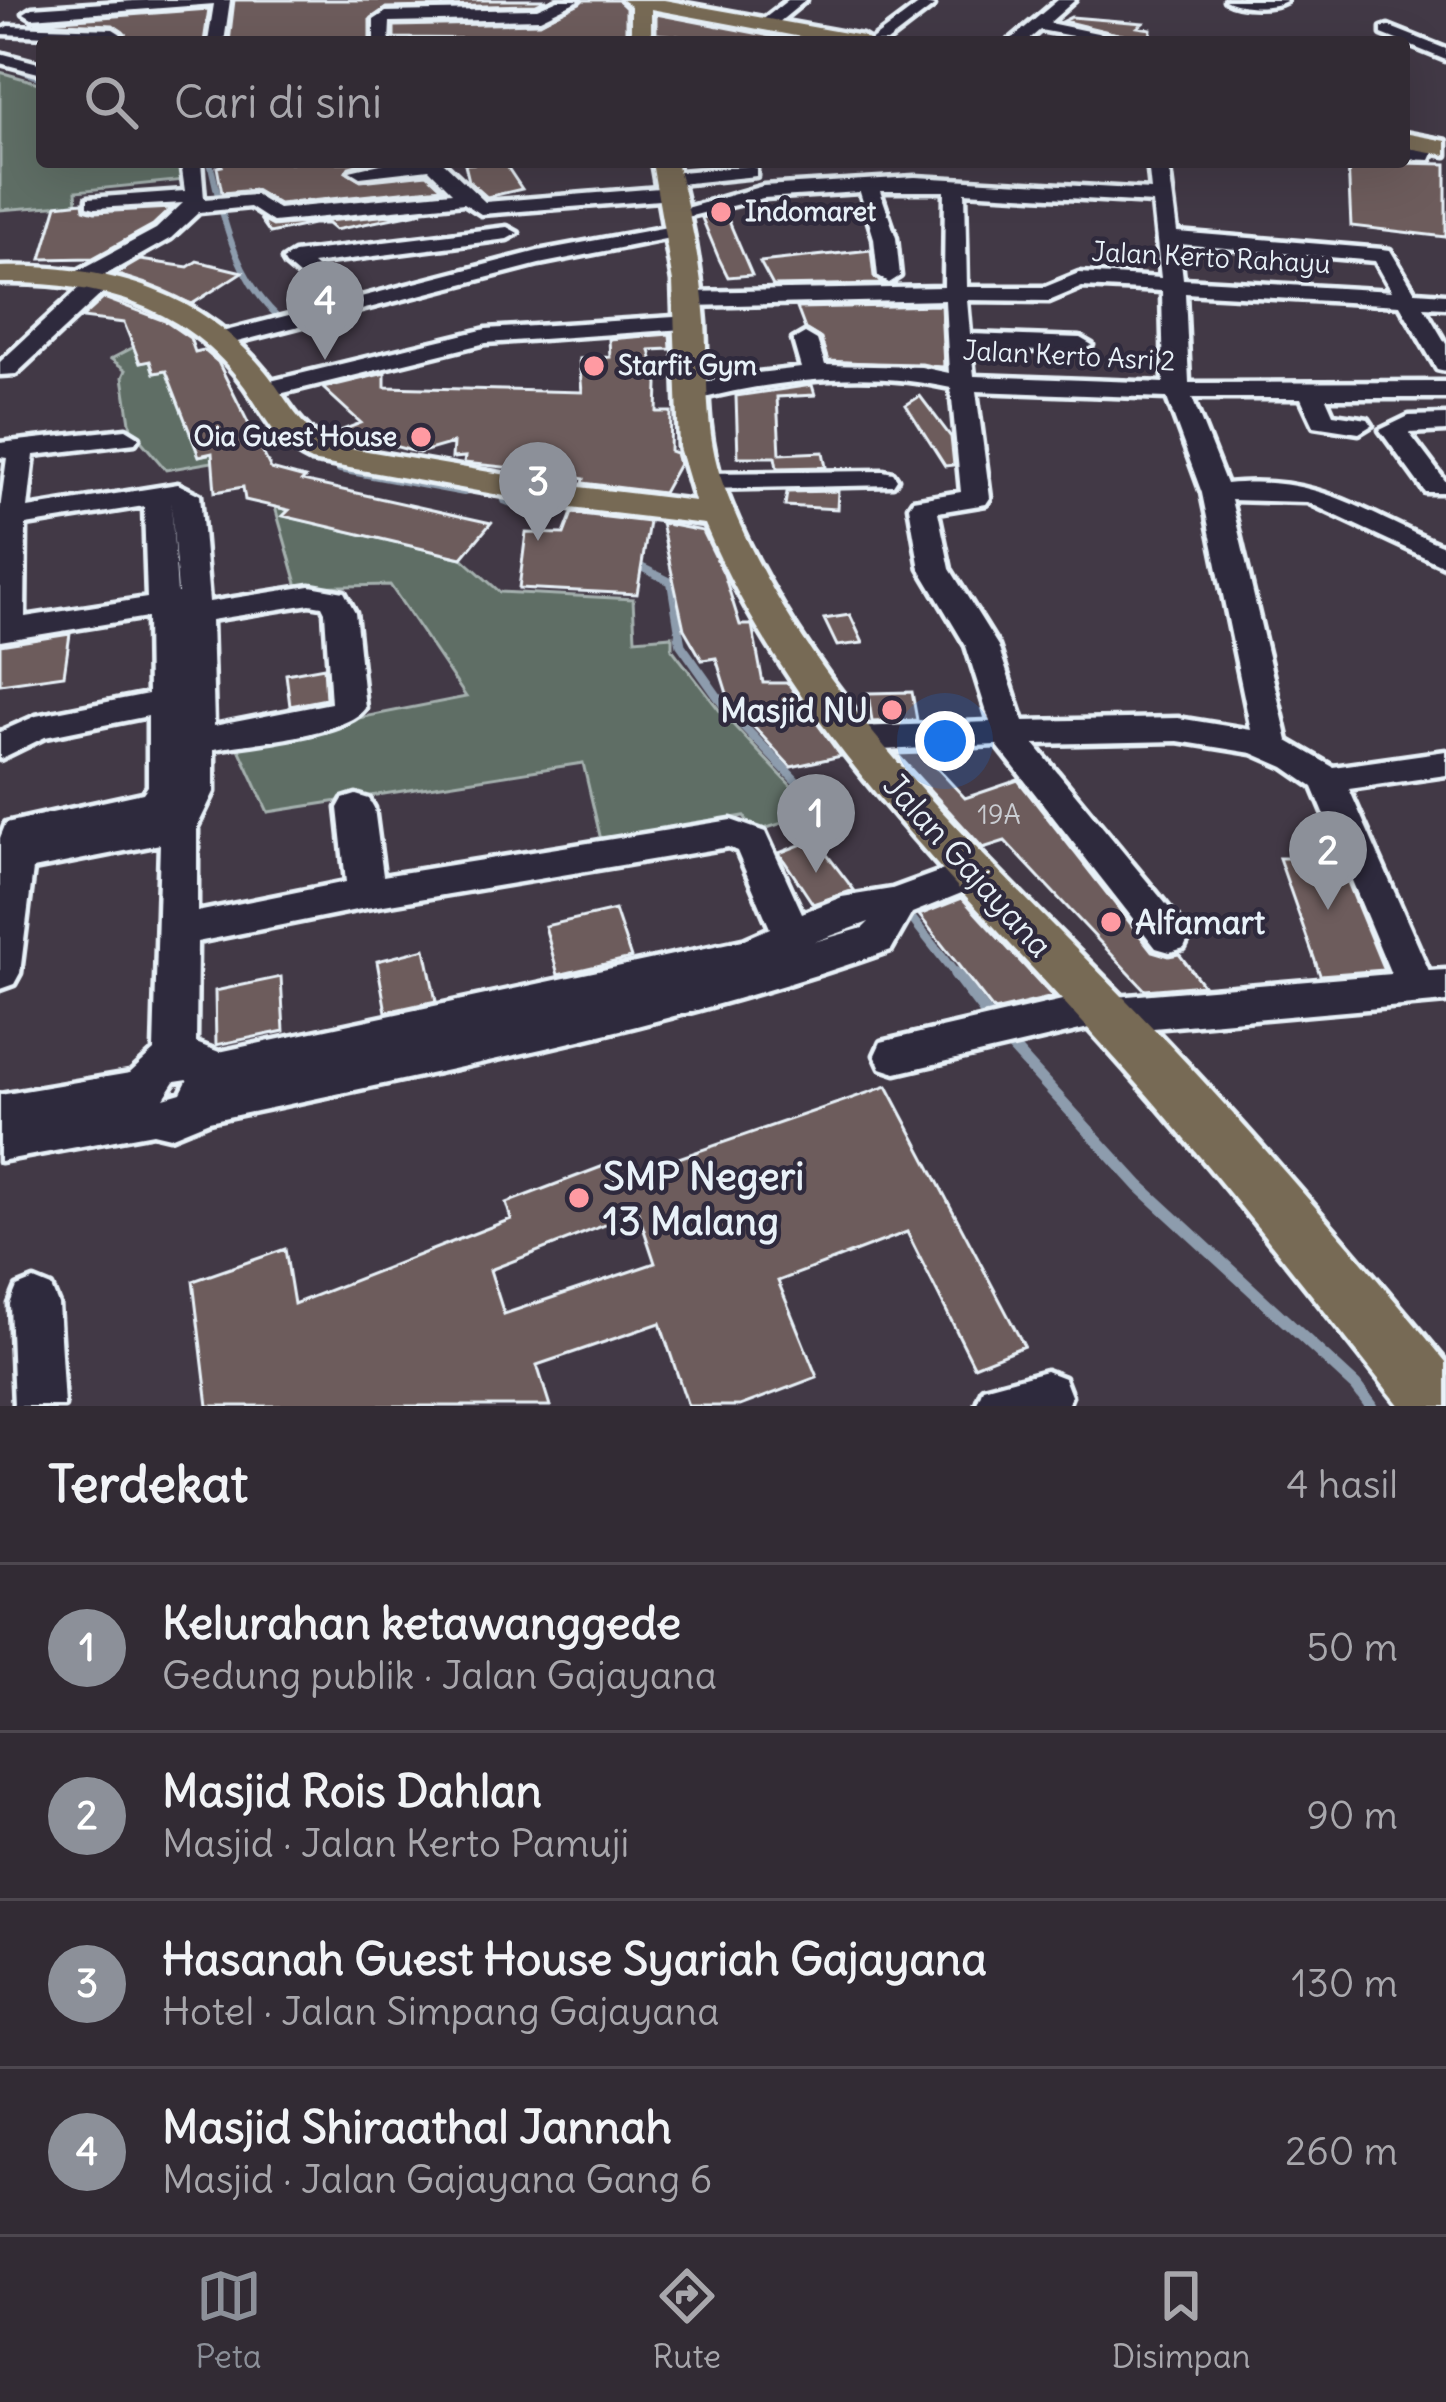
<!DOCTYPE html>
<html lang="id">
<head>
<meta charset="utf-8">
<style>
	:root { --surface:#322b34; --page:#3d3740; --text:#f1f3f6; --muted:#a8a7ac; --line:#4d474f; --accent:#8c9099 }
	body { margin:0; font-family:Delius,sans-serif; background:var(--page); color:var(--text) }
	.you { position:absolute; left:945px; top:741px; width:42px; height:42px; margin:-30px; border:9px solid #fff; border-radius:50%; background:#1a73e8; box-shadow:0 0 0 18px #1a73e833 }
	.badge { display:grid; place-items:center; width:78px; height:78px; border-radius:50%; background:var(--accent); color:#fff; font-size:39px; font-weight:700 }
	.pin { position:absolute; translate:-50% -99px; filter:drop-shadow(0 3px 6px #0008) }
	.pin::after { content:''; position:absolute; top:63px; width:42px; height:36px; background:inherit; clip-path:polygon(0 0,100% 0,50% 100%) }
	.list { margin:0; padding:0; list-style:none }
	h2 { display:flex; justify-content:space-between; align-items:center; height:156px; margin:0; padding:0 48px; font-size:51px }
	h2 small { font-size:39px; font-weight:400; color:var(--muted) }
	.list li { display:grid; grid-template-columns:78px 1fr auto; gap:36px; align-items:center; box-sizing:border-box; height:168px; padding:0 48px; border-top:3px solid var(--line) }
	.list b { display:block; font-size:45px; white-space:nowrap }
	.list p { margin:0; font-size:39px; white-space:nowrap; color:var(--muted) }
	.list em { font-size:39px; font-style:normal; color:var(--muted) }
	.icon { flex:none; width:66px; height:66px; fill:none; stroke:currentColor; stroke-width:2; stroke-linecap:round; stroke-linejoin:round }
	.map { position:relative; flex:none; width:1446px; height:1406px; overflow:hidden }
	.search { position:absolute; background:var(--surface); box-shadow:0 12px 48px #0002; left:36px; right:36px; top:36px; height:132px; display:flex; align-items:center; gap:30px; box-sizing:border-box; padding:0 42px; border-radius:12px; color:var(--muted); font-size:45px }
	.sheet { height:828px; background:var(--surface) }
	nav { display:flex; justify-content:space-around; align-items:center; box-sizing:border-box; height:168px; border-top:3px solid var(--line); background:var(--surface); font-size:33px; color:var(--muted) }
	nav a { display:grid; justify-items:center; gap:6px }
	nav .on { color:var(--accent) }
	.map>svg:first-child { display:block }
	.green { fill:#5f6e65; stroke:#a4b0ae; stroke-width:3 }
	.lines { fill:none; stroke-linecap:round; stroke-linejoin:round }
	.stream-far4 { stroke:#8d9cad; stroke-width:4.5 }
	.stream-far3 { stroke:#8d9cad; stroke-width:6 }
	.stream-far2 { stroke:#8d9cad; stroke-width:8 }
	.stream-far1 { stroke:#8d9cad; stroke-width:9 }
	.stream { stroke:#8d9cad; stroke-width:12 }
	.building { fill:#6d5c5b; stroke:#e8f1f8; stroke-width:3; fill-rule:evenodd }
	.minor-casing { stroke:#e8f1f8; stroke-width:9 }
	.major-casing { stroke:#e8f1f8; stroke-width:9 }
	.minor { fill:#2f2a3d; fill-rule:evenodd }
	.major { fill:#776a54; fill-rule:evenodd }
	.poi-dot { fill:#ff9aa2; stroke:#2f2a3d; stroke-width:4.5 }
	.labels { text-anchor:middle; stroke-width:9; stroke-linejoin:round; paint-order:stroke }
	.far-poi-label { font-size:27px; font-weight:bold; fill:#e8f1f8; stroke:#2f2a3d; text-anchor:start }
	.far-street-label { font-size:27px; fill:#e8f1f8; stroke:#2f2a3d }
	.number-label { font-size:27px; fill:#c9ccd1 }
	.poi-label { font-size:33px; font-weight:bold; fill:#e8f1f8; stroke:#2f2a3d; text-anchor:end }
	.street-label { font-size:33px; fill:#e8f1f8; stroke:#2f2a3d }
	.near-poi-label { font-size:39px; font-weight:bold; fill:#e8f1f8; stroke:#2f2a3d; text-anchor:start }
</style>
</head>
<body>
<div class="map">
<svg width="1446" height="1406" viewBox="0 0 1446 1406">
	<rect width="100%" height="100%" fill="#423946"/>
	<filter id="ink" filterUnits="userSpaceOnUse"><feTurbulence type="fractalNoise" baseFrequency=".00833" numOctaves="2"/><feDisplacementMap in="SourceGraphic" scale="24" xChannelSelector="R" yChannelSelector="G"/><feConvolveMatrix kernelMatrix="1 2 1 2 8 2 1 2 1" color-interpolation-filters="sRGB"/></filter>
	<g filter="url(#ink)">
		<!-- green -->
		<path class="green" d="M 0,72 L 42,84 L 42,162 L 182,162 L 185,180 L 76,191 L 77,204 L 0,210 Z
			M 134,347 L 140,363 L 150,361 L 154,373 L 166,371 L 199,456 L 253,443 L 262,462 L 212,462 L 166,470 L 131,429 L 123,377 L 126,370 L 111,359 Z
			M 275,507 L 289,510 L 285,516 L 462,558 L 500,592 L 633,599 L 635,639 L 672,636 L 672,649 L 720,711 L 816,812 L 755,832 L 744,816 L 601,840 L 583,763 L 268,812 L 236,742 L 466,697 L 390,585 L 298,587 Z"/>
		<g class="lines">
			<!-- stream-far4 -->
			<path class="stream-far4" d="M 0,62 L 42,80"/>
			<!-- stream-far3 -->
			<path class="stream-far3" d="M 210,162 C 224,221 235,280 283,321"/>
			<!-- stream-far2 -->
			<path class="stream-far2" d="M 340,469 L 464,492
				M 504,500 L 543,516
				M 635,564 L 671,582 L 680,638"/>
			<!-- stream-far1 -->
			<path class="stream-far1" d="M 679,635 L 681,645 L 725,707 L 823,809
				M 913,920 L 957,976"/>
			<!-- stream -->
			<path class="stream" d="M 955,973 L 994,1024
				M 1004,1038 L 1139,1186 L 1356,1386 L 1371,1406"/>
		</g>
		<!-- building -->
		<path class="building" d="M 234,0 L 547,0 L 536,5 L 386,8 L 370,20 L 370,41 L 229,42 Z
			M 583,0 L 618,0 L 626,8 L 626,40 L 394,38 L 394,26 L 540,23 Z
			M 209,9 L 204,42 L 118,42 L 125,34 L 113,25 L 35,22 Z
			M 656,14 L 796,41 L 734,42 L 656,34 Z
			M 1071,17 L 1143,23 L 1138,27 L 1151,29 L 1150,42 L 1063,21 Z
			M 220,162 L 369,162 L 349,167 L 346,172 L 361,181 L 427,174 L 442,188 L 279,204 L 255,190 L 222,193 L 217,167 L 222,166 Z
			M 504,162 L 522,189 L 487,197 L 469,181 L 465,164 Z
			M 1348,162 L 1446,164 L 1446,237 L 1351,226 Z
			M 83,202 L 84,209 L 95,212 L 171,208 L 153,225 L 93,258 L 41,259 L 57,205 Z
			M 423,212 L 335,230 L 328,224 L 313,224 L 270,233 L 260,219 L 273,226 Z
			M 725,212 L 752,275 L 728,277 L 719,259 L 702,218 Z
			M 871,250 L 874,276 L 882,284 L 773,286 L 760,262 Z
			M 140,260 L 188,267 L 197,261 L 242,272 L 192,304 L 116,274 Z
			M 104,298 L 165,321 L 190,338 L 195,352 L 204,350 L 218,362 L 271,469 L 305,478 L 302,481 L 491,523 L 462,558 L 283,516 L 289,510 L 245,500 L 243,487 L 215,492 L 212,453 L 199,456 L 166,371 L 154,373 L 150,361 L 140,363 L 124,323 L 82,318 Z
			M 941,305 L 944,367 L 828,361 L 821,339 L 805,329 L 797,308 Z
			M 670,334 L 671,349 L 650,350 L 658,384 L 657,412 L 671,412 L 670,451 L 676,453 L 679,464 L 663,493 L 583,483 L 584,479 L 539,471 L 541,461 L 534,470 L 464,463 L 465,457 L 452,458 L 453,443 L 419,453 L 340,431 L 361,423 L 323,388 L 385,373 L 385,387 L 582,392 L 579,359 L 610,357 L 609,339 Z
			M 812,385 L 815,395 L 777,397 L 780,454 L 823,452 L 826,467 L 777,468 L 775,457 L 738,457 L 736,396 Z
			M 920,396 L 951,437 L 954,465 L 945,466 L 906,405 Z
			M 838,491 L 837,509 L 785,506 L 787,492 Z
			M 572,513 L 649,522 L 637,594 L 519,588 L 526,533 L 564,534 Z
			M 661,523 L 703,531 L 724,574 L 740,625 L 752,625 L 763,683 L 788,683 L 841,756 L 791,767 L 729,700 L 716,658 L 702,660 L 684,629 Z
			M 850,615 L 863,643 L 837,646 L 824,619 Z
			M 70,634 L 64,675 L 0,684 L 0,645 Z
			M 324,667 L 326,699 L 290,706 L 286,674 Z
			M 912,692 L 917,720 L 872,722 L 868,693 Z
			M 923,753 L 965,798 L 1018,780 L 1152,951 L 1169,956 L 1179,954 L 1203,985 L 1145,990 L 1005,841 L 983,848 L 897,754 Z
			M 815,839 L 854,890 L 813,904 L 779,853 Z
			M 1279,858 L 1338,858 L 1384,970 L 1320,975 Z
			M 962,898 L 981,919 L 1053,997 L 994,1011 L 919,915 Z
			M 615,910 L 631,958 L 558,975 L 545,926 Z
			M 425,949 L 436,1001 L 386,1012 L 377,961 Z
			M 281,977 L 284,1031 L 216,1045 L 215,991 Z
			M 887,1086 L 1024,1346 L 974,1366 L 907,1232 L 778,1281 L 817,1377 L 740,1406 L 688,1406 L 660,1323 L 537,1365 L 550,1406 L 208,1406 L 193,1281 L 285,1249 L 294,1304 L 511,1219 L 506,1203 L 609,1164 L 615,1180 ZM 638,1212 L 655,1263 L 504,1314 L 490,1270 Z"/>
		<g class="lines">
			<defs>
				<path id="minor" d="M 148,0 L 230,0 L 224,42 L 208,42 L 214,4 L 32,18 L 24,13 L 32,8 Z
					M 558,0 L 579,0 L 540,19 L 390,22 L 389,42 L 374,41 L 374,20 L 386,12 L 537,9 Z
					M 788,0 L 806,0 L 773,27 L 761,27 L 761,21 Z
					M 1058,0 L 1075,0 L 1049,23 L 1141,42 L 1105,42 L 1040,30 L 1026,42 L 1008,42 Z
					M 1225,0 L 1285,0 L 1286,1 C 1272,9 1239,8 1225,0 Z
					M 921,3 L 934,6 L 887,42 L 869,42 Z
					M 8,26 L 113,29 L 121,34 L 110,42 L 90,42 L 93,38 L 2,34 L 0,31 Z
					M 1388,26 L 1446,49 L 1446,60 L 1382,34 L 1382,28 Z
					M 0,53 L 42,64 L 42,74 L 0,63 Z
					M 1421,141 L 1437,145 L 1430,160 L 1404,159 L 1404,147 L 1417,149 Z
					M 181,162 L 201,162 L 204,199 L 255,195 L 278,209 L 452,192 L 429,169 L 360,177 L 350,171 L 389,162 L 443,162 L 485,202 L 672,187 L 682,193 L 672,199 L 481,214 L 464,203 L 273,222 L 250,207 L 199,212 L 171,238 L 105,275 L 113,281 L 110,286 L 16,374 L 0,375 L 0,362 L 85,283 L 76,282 L 76,272 L 156,229 L 183,203 L 95,208 L 88,206 L 88,198 L 185,191 Z
					M 1148,162 L 1168,162 L 1177,232 L 1382,249 L 1390,250 L 1415,292 L 1446,294 L 1446,308 L 1424,307 L 1446,344 L 1446,371 L 1437,369 L 1400,305 L 1185,293 L 1189,383 L 1446,382 L 1446,398 L 1326,398 L 1333,414 L 1368,419 L 1372,425 L 1359,433 L 1314,426 L 1301,398 L 1192,398 L 1226,484 C 1320,474 1365,514 1446,547 L 1446,567 L 1307,502 L 1231,500 L 1288,741 L 1333,767 L 1446,751 L 1446,775 L 1349,789 L 1429,971 L 1446,970 L 1446,1002 L 1108,1032 L 1093,1027 L 896,1073 L 881,1068 L 875,1055 L 881,1042 L 1101,991 L 1116,997 L 1391,974 L 1313,787 L 1284,767 L 1252,753 L 1178,741 L 1034,744 L 1184,926 L 1189,937 L 1184,948 L 1170,952 L 1156,948 L 997,745 L 857,751 L 845,747 L 840,739 L 845,731 L 857,727 L 990,722 L 966,646 L 920,569 L 909,506 L 913,500 L 961,492 L 951,388 C 868,369 774,380 692,401 L 679,393 L 683,388 L 732,376 L 801,368 L 793,340 L 805,333 L 817,340 L 825,365 L 921,367 L 949,373 L 945,300 L 689,306 L 678,299 L 689,292 L 944,287 L 945,191 L 880,191 L 896,238 L 900,276 L 889,283 L 878,276 L 874,238 L 860,192 L 763,198 L 675,220 L 665,214 L 763,186 L 915,177 L 1151,190 ZM 965,192 L 1153,203 L 1161,278 L 1079,273 L 1045,287 L 967,287 ZM 1179,244 L 1375,261 L 1392,291 L 1183,279 ZM 1082,287 L 1162,291 L 1164,383 L 974,376 L 971,349 L 1080,352 L 1092,345 L 1080,338 L 970,334 L 967,300 L 1049,301 ZM 976,391 L 1167,398 L 1202,493 L 1251,730 L 1178,718 L 1023,721 L 998,646 L 950,569 L 938,512 L 986,504 L 990,498 Z
					M 749,166 L 756,168 L 756,176 L 669,185 L 659,179 L 669,173 Z
					M 678,225 L 685,227 L 685,235 L 539,264 L 222,346 L 210,339 L 214,334 L 332,304 L 286,265 L 283,260 L 294,253 L 507,227 L 518,233 L 507,239 L 312,264 L 353,299 L 538,251 Z
					M 690,316 L 698,318 L 698,328 L 486,343 L 263,398 L 250,390 L 254,385 L 486,329 Z
					M 1446,415 L 1446,431 L 1409,433 L 1446,482 L 1445,492 L 1425,492 L 1380,430 L 1409,416 Z
					M 126,429 L 139,437 L 135,443 L 34,455 L 28,508 L 178,484 L 200,495 L 209,602 L 310,586 L 344,592 L 355,612 L 365,708 C 347,735 248,743 214,749 L 214,792 L 197,827 L 197,912 L 346,882 L 338,808 L 343,799 L 356,795 L 369,799 L 374,808 L 383,876 L 731,820 L 765,832 L 802,913 L 842,897 L 892,889 L 971,860 L 984,864 L 990,874 L 984,884 L 912,913 L 891,950 C 670,1028 437,1072 209,1121 L 170,1137 L 153,1133 L 0,1161 L 0,1095 L 130,1073 L 154,1051 L 160,844 L 33,869 L 20,973 L 14,984 L 0,989 L 0,838 L 6,823 L 143,793 L 148,786 L 148,716 L 45,737 L 0,759 L 0,732 L 36,716 L 148,694 L 147,617 L 0,641 L 0,510 L 7,458 L 0,457 L 0,443 ZM 171,501 L 178,593 L 177,593 ZM 144,506 L 147,598 L 25,617 L 26,525 ZM 310,604 L 322,606 L 325,612 L 331,703 L 214,726 L 211,620 ZM 728,847 L 737,851 L 770,928 L 743,940 L 219,1052 L 196,1043 L 197,942 L 366,908 ZM 869,922 L 863,928 L 814,942 ZM 188,1079 L 181,1093 L 164,1098 L 175,1081 Z
					M 883,471 L 893,473 L 897,479 L 893,485 L 704,489 L 690,481 L 704,473 Z
					M 34,1280 L 51,1287 L 58,1304 L 64,1406 L 14,1406 L 10,1304 L 17,1287 Z
					M 1046,1371 L 1064,1378 L 1071,1396 L 1067,1406 L 976,1406 L 983,1388 Z"/>
				<path id="major" d="M 622,0 L 664,0 L 862,36 L 872,42 L 828,42 L 651,9 L 651,42 L 631,42 L 631,6 Z
					M 1404,133 L 1446,141 L 1446,155 L 1404,147 Z
					M 652,162 L 676,162 C 691,215 701,268 705,322 C 708,376 704,433 723,484 C 801,692 977,846 1128,1002 C 1232,1108 1328,1221 1423,1334 L 1446,1362 L 1446,1406 L 1400,1406 C 1300,1280 1202,1153 1094,1035 C 950,876 790,724 705,524 L 571,508 L 311,461 C 277,445 265,416 245,387 C 187,305 95,281 0,283 L 0,267 C 102,264 199,289 265,371 C 287,398 299,429 332,445 L 571,486 L 695,501 L 679,447 L 673,282 Z"/>
			</defs>
			<!-- minor casing -->
			<use href="#minor" class="minor-casing"/>
			<!-- major casing -->
			<use href="#major" class="major-casing"/>
			<!-- minor -->
			<use href="#minor" class="minor"/>
			<!-- major -->
			<use href="#major" class="major"/>
		</g>
	</g>
	<!-- markers -->
	<g class="poi-dot">
		<circle cx="721" cy="212" r="12"/>
		<circle cx="594" cy="366" r="12"/>
		<circle cx="421" cy="437" r="12"/>
		<circle cx="892" cy="710" r="12"/>
		<circle cx="1111" cy="922" r="12"/>
		<circle cx="579" cy="1198" r="12"/>
	</g>
	<g class="labels">
		<!-- far-poi labels -->
		<g class="far-poi-label">
			<text x="745" y="221">Indomaret</text>
			<text x="618" y="375">Starfit Gym</text>
			<text x="397" y="446" text-anchor="end">Oia Guest House</text>
		</g>
		<!-- far-street labels -->
		<g class="far-street-label">
			<text transform="translate(1211 258) rotate(3)" y="9">Jalan Kerto Rahayu</text>
			<text transform="translate(1069 356) rotate(3)" y="9">Jalan Kerto Asri 2</text>
		</g>
		<!-- number labels -->
		<g class="number-label">
			<text x="999" y="824">19A</text>
		</g>
		<!-- poi labels -->
		<g class="poi-label">
			<text x="868" y="722">Masjid NU</text>
			<text x="1135" y="934" text-anchor="start">Alfamart</text>
		</g>
		<!-- street labels -->
		<g class="street-label">
			<text transform="translate(968 865) rotate(48)" y="12">Jalan Gajayana</text>
		</g>
		<!-- near-poi labels -->
		<g class="near-poi-label">
			<text x="603" y="1190">SMP Negeri<tspan x="603" dy="45">13 Malang</tspan></text>
		</g>
	</g>
</svg>
<div class="you"></div>
<div class="pin badge" style="left:816px;top:873px">1</div>
<div class="pin badge" style="left:1328px;top:910px">2</div>
<div class="pin badge" style="left:538px;top:541px">3</div>
<div class="pin badge" style="left:325px;top:360px">4</div>
<div class="search"><svg class="icon" aria-label="search" viewBox="0 0 24 24"><circle cx="10" cy="10" r="6"/><path d="M15 15l6 6"/></svg>Cari di sini</div>
</div>
<section class="sheet">
<h2>Terdekat<small>4 hasil</small></h2>
<ul class="list">
<li><span class="badge">1</span><div><b>Kelurahan ketawanggede</b><p>Gedung publik · Jalan Gajayana</p></div><em>50 m</em></li>
<li><span class="badge">2</span><div><b>Masjid Rois Dahlan</b><p>Masjid · Jalan Kerto Pamuji</p></div><em>90 m</em></li>
<li><span class="badge">3</span><div><b>Hasanah Guest House Syariah Gajayana</b><p>Hotel · Jalan Simpang Gajayana</p></div><em>130 m</em></li>
<li><span class="badge">4</span><div><b>Masjid Shiraathal Jannah</b><p>Masjid · Jalan Gajayana Gang 6</p></div><em>260 m</em></li>
</ul>
</section>
<nav>
<a class="on"><svg class="icon" aria-label="map" viewBox="0 0 24 24"><path d="M3 6l6-2 6 2 6-2v14l-6 2-6-2-6 2zM9 4v14M15 6v14"/></svg>Peta</a>
<a><svg class="icon" aria-label="directions" viewBox="0 0 24 24"><path d="M12 3l9 9-9 9-9-9zM9 14v-3h6M13 9l2 2-2 2"/></svg>Rute</a>
<a><svg class="icon" aria-label="saved" viewBox="0 0 24 24"><path d="M7 4h10v16l-5-4-5 4z"/></svg>Disimpan</a>
</nav>
</body>
</html>
